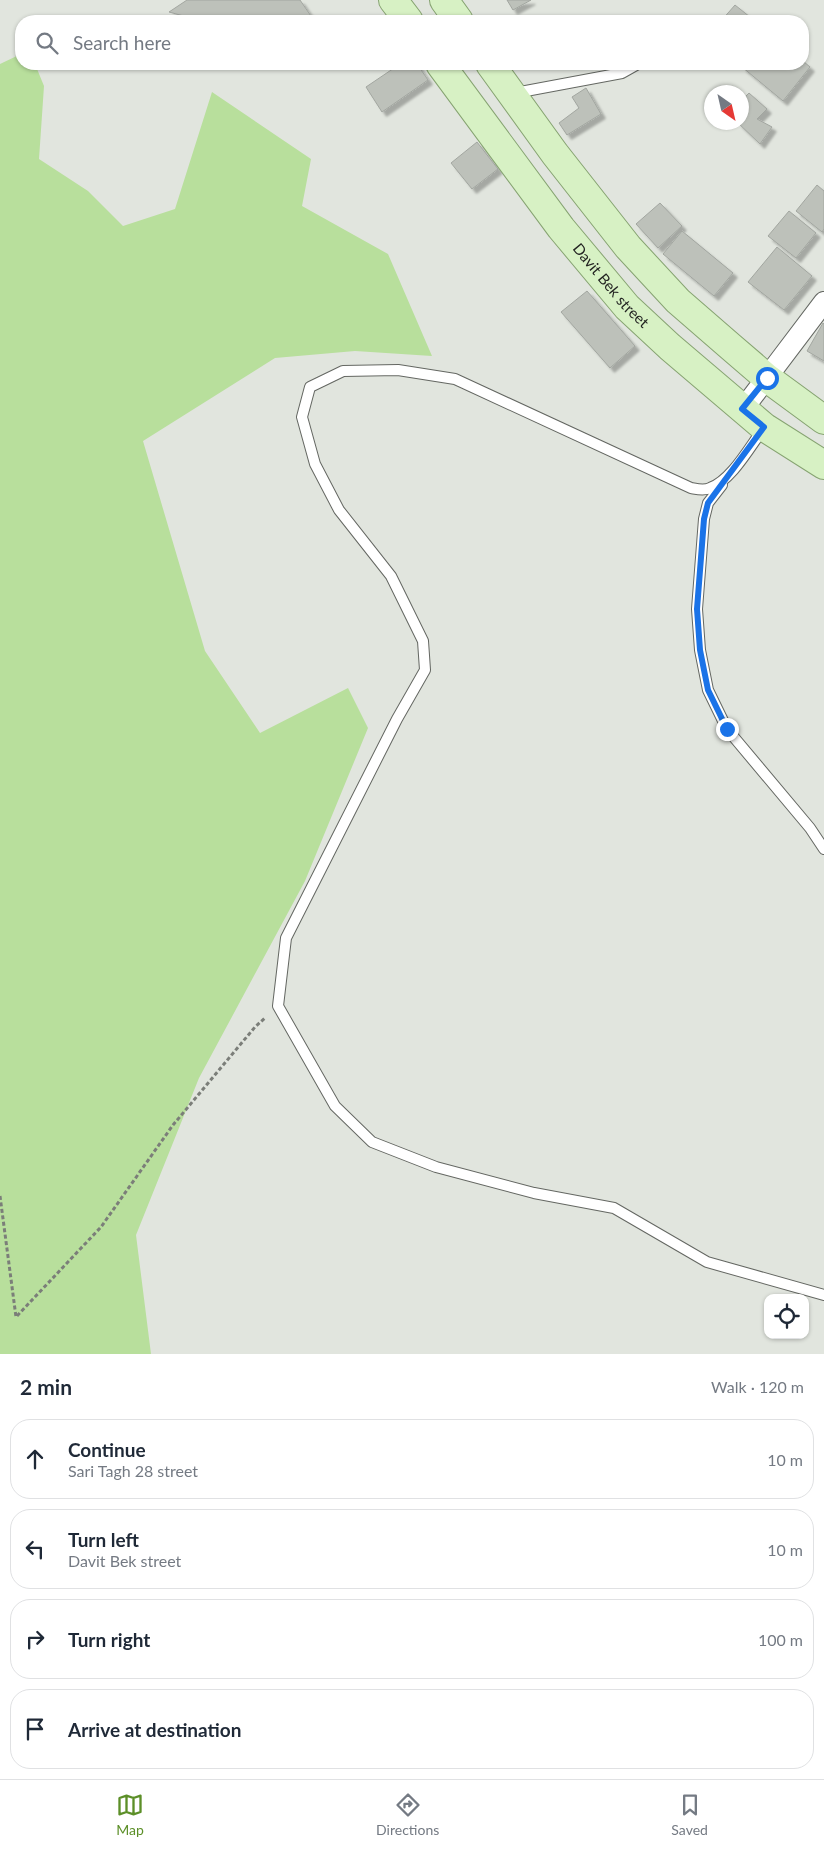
<!DOCTYPE html>
<html lang="en">
<head>
<meta charset="utf-8">
<style>
	:root { --surface:#fff; --page:#f6f6f7; --text:#1f2937; --muted:#747a83; --line:#e0e1e3; --accent:#5c8f28 }
	body { margin:0; font-family:Lato,sans-serif; background:var(--page); color:var(--text) }
	.controls { position:absolute; right:15px; bottom:15px; display:grid; overflow:hidden; border-radius:10px; box-shadow:0 1px 4px #0004 }
	.controls button { width:45px; height:45px; display:grid; place-items:center; padding:0; border:0; border-bottom:1px solid var(--line); background:var(--surface); color:var(--text); font:25px sans-serif }
	.compass { position:absolute; left:704px; top:85px; width:45px; height:45px; border-radius:50%; background:var(--surface); box-shadow:0 1px 4px #0004; rotate:146deg }
	.stop { position:absolute; width:15px; height:15px; margin:-11px; border:4px solid #1a73e8; border-radius:50%; background:#fff }
	.stop.end { background:#1a73e8; border-color:#fff; box-shadow:0 1px 5px #0008 }
	.list { margin:0; padding:0; list-style:none }
	h2 { display:flex; justify-content:space-between; align-items:center; height:65px; margin:0; padding:0 20px; font-size:21px }
	h2 small { font-size:16px; font-weight:400; color:var(--muted) }
	.list li { display:grid; grid-template-columns:32px 1fr auto; gap:15px; align-items:center; box-sizing:border-box; height:80px; margin:0 10px 10px; padding:0 10px; border:1px solid var(--line); border-radius:20px }
	.list b { display:block; font-size:19px; white-space:nowrap }
	.list p { margin:0; font-size:16px; white-space:nowrap; color:var(--muted) }
	.list em { font-size:16px; font-style:normal; color:var(--muted) }
	.icon { flex:none; width:28px; height:28px; fill:none; stroke:currentColor; stroke-width:2; stroke-linecap:round; stroke-linejoin:round }
	.map { position:relative; flex:none; width:824px; height:1354px; overflow:hidden }
	.search { position:absolute; background:var(--surface); box-shadow:0 1px 4px #0004; left:15px; right:15px; top:15px; height:55px; display:flex; align-items:center; gap:12px; box-sizing:border-box; padding:0 18px; border-radius:20px; color:var(--muted); font-size:19px }
	.sheet { height:425px; background:var(--surface) }
	nav { display:flex; justify-content:space-around; align-items:center; box-sizing:border-box; height:70px; border-top:1px solid var(--line); background:var(--surface); font-size:14px; color:var(--muted) }
	nav a { display:grid; justify-items:center; gap:2px }
	nav .on { color:var(--accent) }
	.map>svg:first-child { display:block }
	.grass { fill:#b8df9c }
	.building { fill:#bdc1ba; stroke:#a2a6a0; filter:url(#shadow) }
	.lines { fill:none; stroke-linecap:round; stroke-linejoin:round }
	.service-casing { stroke:#646762; stroke-width:12 }
	.minor-casing { stroke:#646762; stroke-width:22 }
	.primary-casing { stroke:#86a371; stroke-width:30 }
	.path { stroke:#7b7e79; stroke-width:3; stroke-dasharray:4 2.5; stroke-linecap:butt }
	.service { stroke:#fff; stroke-width:10 }
	.minor { stroke:#fff; stroke-width:20 }
	.primary { stroke:#d7f1c4; stroke-width:28 }
	.route { stroke:#1a73e8; stroke-width:6 }
	.labels { text-anchor:middle; stroke-width:4; stroke-linejoin:round; paint-order:stroke }
	.street-label { font-size:15px; fill:#232422; stroke:#eef2eb }
</style>
</head>
<body>
<div class="map">
<svg width="824" height="1354" viewBox="0 0 824 1354">
	<defs>
		<filter id="shadow"><feDropShadow dx="4.5" dy="4.5" stdDeviation="1" flood-color="#0004"/></filter>
	</defs>
	<rect width="100%" height="100%" fill="#e1e5de"/>
	<!-- grass -->
	<path class="grass" d="M 21,54 L 21,64 L 35,64 L 44,86 L 39,159 L 88,191 L 123,226 L 175,209 L 212,92 L 311,159 L 302,206 L 388,254 L 432,356 L 355,351 L 275,358 L 143,441 L 205,651 L 260,733 L 348,688 L 368,728 L 305,881 L 199,1078 L 136,1235 L 151,1354 L 0,1354 L 0,64 Z"/>
	<!-- building -->
	<path class="building" d="M 187,0 L 300,0 L 313,19 L 309,21 L 202,21 L 169,12 Z
		M 507,0 L 531,0 L 513,10 Z
		M 735,5 L 755,21 L 721,21 Z
		M 803,61 L 810,67 L 783,101 L 742,67 L 744,64 L 803,64 Z
		M 400,64 L 417,64 L 428,80 L 382,112 L 366,87 Z
		M 586,88 L 601,114 L 567,135 L 559,123 L 579,108 L 572,97 Z
		M 749,93 L 767,109 L 757,119 L 772,127 L 760,144 L 737,122 L 742,122 L 742,100 Z
		M 477,142 L 498,169 L 472,189 L 451,163 Z
		M 817,185 L 824,191 L 824,229 L 822,232 L 796,211 Z
		M 660,203 L 682,226 L 658,248 L 636,224 Z
		M 789,211 L 816,233 L 796,258 L 768,236 Z
		M 682,231 L 733,273 L 714,296 L 663,254 Z
		M 777,247 L 812,276 L 784,310 L 748,282 Z
		M 587,291 L 635,346 L 610,368 L 561,312 Z
		M 823,323 L 824,324 L 824,361 L 807,351 Z"/>
	<g class="lines">
		<defs>
			<path id="service" d="M 515,93 L 622,73 L 638,64
				M 764,428 C 750,446 732,480 710,488 C 704,491 697,489 691,488 L 455,379 L 398,370 L 343,371 L 310,387 L 302,417 L 315,464 L 339,510 L 391,576 L 423,641 L 425,670 L 397,719 L 286,938 L 278,1006 L 335,1106 L 372,1142 L 436,1167 L 534,1193 L 614,1208 L 707,1262 L 824,1295
				M 722,485 L 708,503 L 704,519 L 697,609 L 700,650 L 708,690 L 727,729 L 810,828 L 824,849"/>
			<path id="minor" d="M 743,409 L 824,302"/>
			<g id="primary">
				<path d="M 393,0 L 409,21"/>
				<path d="M 444,0 L 459,21"/>
				<path id="s1" d="M 440,64 L 561,228 L 627,307 L 670,347 L 764,427 L 824,465"/>
				<path d="M 490,64 L 555,154 L 628,247 L 678,301 L 731,347 L 767,378 L 824,420"/>
			</g>
		</defs>
		<!-- service casing -->
		<use href="#service" class="service-casing"/>
		<!-- minor casing -->
		<use href="#minor" class="minor-casing"/>
		<!-- primary casing -->
		<use href="#primary" class="primary-casing"/>
		<!-- path -->
		<path class="path" d="M 0,1196 L 16,1317 L 101,1227 L 173,1125 L 255,1027 L 266,1017"/>
		<!-- service -->
		<use href="#service" class="service"/>
		<!-- minor -->
		<use href="#minor" class="minor"/>
		<!-- primary -->
		<use href="#primary" class="primary"/>
	</g>
	<g class="lines">
		<!-- route -->
		<path class="route" d="M 727,729 L 708,690 L 700,650 L 697,609 L 704,519 L 708,503 L 764,427 L 742,409 L 767,378"/>
	</g>
	<g class="labels">
		<!-- street labels -->
		<g class="street-label">
			<text dy="5" stroke="none"><textPath href="#s1" startOffset="280">Davit Bek street</textPath></text>
		</g>
	</g>
</svg>
<div class="controls">
<button><svg class="icon" aria-label="locate" viewBox="0 0 24 24"><circle cx="12" cy="12" r="6"/><path d="M12 2v4M12 18v4M2 12h4M18 12h4"/></svg></button>
</div>
<svg class="compass" viewBox="-18 -18 36 36"><path d="M0-13l5 13h-10z" fill="#e53935"/><path d="M0 13l5-13h-10z" fill="#747a83"/></svg>
<div class="stop" style="left:767px;top:378px"></div>
<div class="stop end" style="left:727px;top:729px"></div>
<div class="search"><svg class="icon" aria-label="search" viewBox="0 0 24 24"><circle cx="10" cy="10" r="6"/><path d="M15 15l6 6"/></svg>Search here</div>
</div>
<section class="sheet">
<h2>2 min<small>Walk · 120 m</small></h2>
<ul class="list">
<li><svg class="icon" aria-label="ahead" viewBox="0 0 24 24"><path d="M12 20V5M6 11l6-6 6 6"/></svg><div><b>Continue</b><p>Sari Tagh 28 street</p></div><em>10 m</em></li>
<li><svg class="icon" aria-label="left" viewBox="0 0 24 24"><path d="M17 20v-9H6M10 6l-5 5 5 5"/></svg><div><b>Turn left</b><p>Davit Bek street</p></div><em>10 m</em></li>
<li><svg class="icon" aria-label="right" viewBox="0 0 24 24"><path d="M7 20v-9h11M14 6l5 5-5 5"/></svg><div><b>Turn right</b></div><em>100 m</em></li>
<li><svg class="icon" aria-label="arrive" viewBox="0 0 24 24"><path d="M6 21V4h12l-3 4 3 4H6"/></svg><div><b>Arrive at destination</b></div></li>
</ul>
</section>
<nav>
<a class="on"><svg class="icon" aria-label="map" viewBox="0 0 24 24"><path d="M3 6l6-2 6 2 6-2v14l-6 2-6-2-6 2zM9 4v14M15 6v14"/></svg>Map</a>
<a><svg class="icon" aria-label="directions" viewBox="0 0 24 24"><path d="M12 3l9 9-9 9-9-9zM9 14v-3h6M13 9l2 2-2 2"/></svg>Directions</a>
<a><svg class="icon" aria-label="saved" viewBox="0 0 24 24"><path d="M7 4h10v16l-5-4-5 4z"/></svg>Saved</a>
</nav>
</body>
</html>
